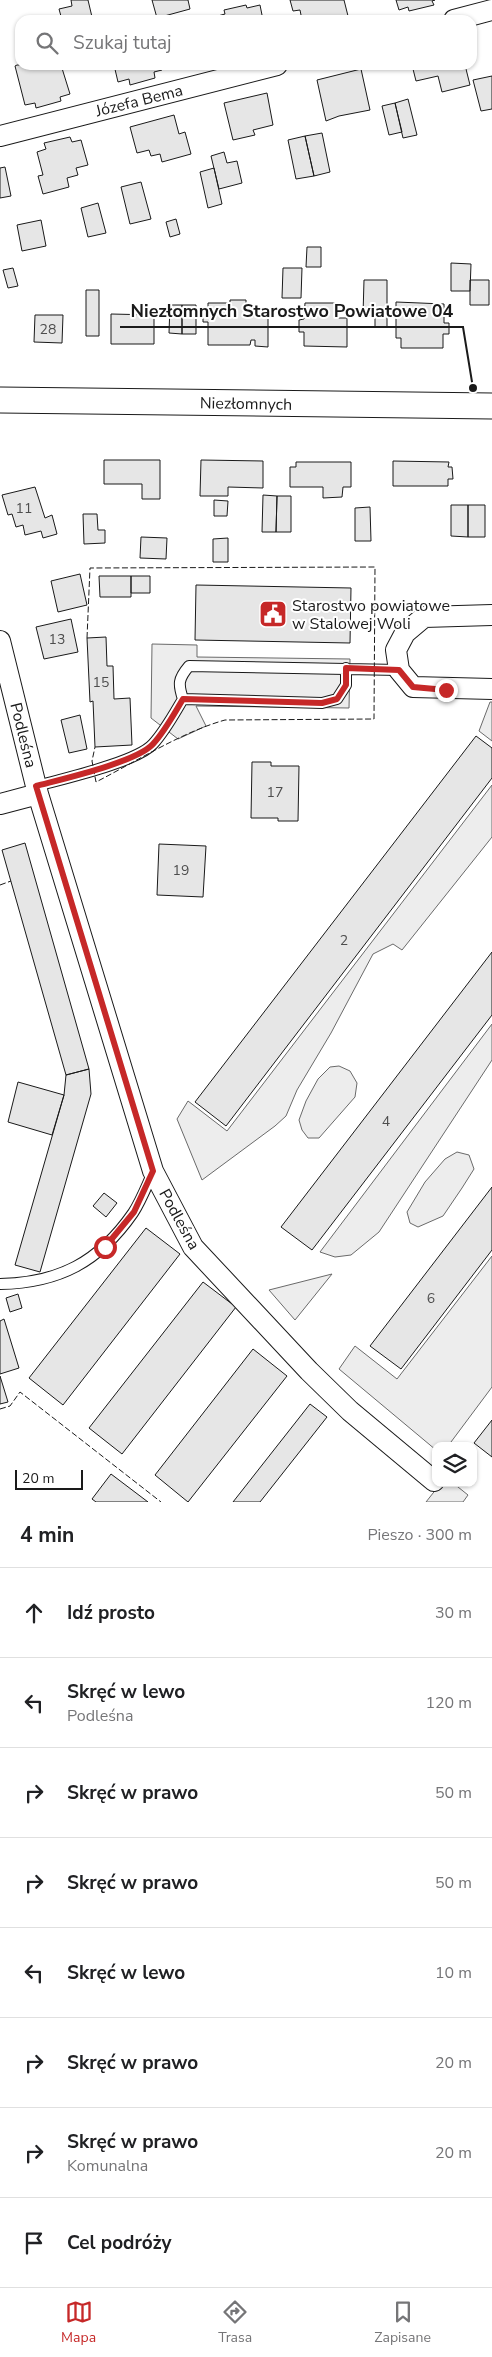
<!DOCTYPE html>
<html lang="pl">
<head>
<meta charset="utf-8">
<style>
	:root { --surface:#fff; --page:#f2f2f2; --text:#202124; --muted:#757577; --line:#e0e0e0; --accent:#c62828 }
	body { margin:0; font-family:"Nunito Sans",sans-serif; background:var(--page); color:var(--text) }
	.controls { position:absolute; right:15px; bottom:15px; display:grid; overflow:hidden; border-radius:10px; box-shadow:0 1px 4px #0004 }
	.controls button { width:45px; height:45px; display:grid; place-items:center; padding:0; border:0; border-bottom:1px solid var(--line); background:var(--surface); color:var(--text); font:25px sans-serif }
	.scale { position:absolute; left:15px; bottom:12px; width:68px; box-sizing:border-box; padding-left:5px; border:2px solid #1a1a1a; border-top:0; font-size:14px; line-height:18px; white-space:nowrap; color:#1a1a1a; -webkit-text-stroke:4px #fff; paint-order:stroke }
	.stop { position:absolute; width:15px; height:15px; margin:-11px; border:4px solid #c62828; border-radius:50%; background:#fff }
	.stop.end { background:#c62828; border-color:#fff; box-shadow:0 1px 5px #0008 }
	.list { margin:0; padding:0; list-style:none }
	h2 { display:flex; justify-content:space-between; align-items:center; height:65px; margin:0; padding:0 20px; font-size:21px }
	h2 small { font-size:16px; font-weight:400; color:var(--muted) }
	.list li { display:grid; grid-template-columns:32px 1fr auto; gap:15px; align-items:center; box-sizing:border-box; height:90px; padding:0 20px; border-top:1px solid var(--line) }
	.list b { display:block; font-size:19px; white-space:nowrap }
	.list p { margin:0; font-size:16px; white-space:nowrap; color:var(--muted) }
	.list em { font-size:16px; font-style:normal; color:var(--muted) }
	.icon { flex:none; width:28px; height:28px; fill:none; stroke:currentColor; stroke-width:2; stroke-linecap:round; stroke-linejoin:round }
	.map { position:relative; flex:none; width:492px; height:1502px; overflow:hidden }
	.search { position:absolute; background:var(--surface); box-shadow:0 1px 4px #0004; left:15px; right:15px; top:15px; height:55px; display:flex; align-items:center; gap:12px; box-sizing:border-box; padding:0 18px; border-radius:15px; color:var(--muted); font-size:19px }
	.sheet { height:785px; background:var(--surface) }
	nav { display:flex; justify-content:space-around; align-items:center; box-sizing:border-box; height:70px; border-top:1px solid var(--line); background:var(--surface); font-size:14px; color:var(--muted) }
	nav a { display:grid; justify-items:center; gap:2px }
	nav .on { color:var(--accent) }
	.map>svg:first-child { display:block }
	.built { fill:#ededed; stroke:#6a6a6a }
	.building { fill:#e6e6e6; stroke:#1a1a1a }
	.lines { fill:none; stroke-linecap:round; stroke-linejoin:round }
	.service-casing { stroke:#1a1a1a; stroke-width:12 }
	.minor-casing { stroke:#1a1a1a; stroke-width:22 }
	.tertiary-casing { stroke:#1a1a1a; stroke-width:27 }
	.service { stroke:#fff; stroke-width:10 }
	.minor { stroke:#fff; stroke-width:20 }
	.tertiary { stroke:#fff; stroke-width:25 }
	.fence { stroke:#1a1a1a; stroke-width:1; stroke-dasharray:6 2.5; stroke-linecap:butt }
	.route { stroke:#c62828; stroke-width:6 }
	.labels { text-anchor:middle; stroke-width:4; stroke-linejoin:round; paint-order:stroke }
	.number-label { font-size:14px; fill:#4d4d4d }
	.street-label { font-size:16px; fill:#1a1a1a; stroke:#fff }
	.poi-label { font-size:16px; fill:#1a1a1a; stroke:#fff; text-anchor:start }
	.leader { fill:none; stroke:#1a1a1a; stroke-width:2 }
	.callout-dot { fill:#1a1a1a; stroke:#fff; stroke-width:2 }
	.callout-label { font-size:18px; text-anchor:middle; font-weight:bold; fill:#1a1a1a; stroke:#fff; stroke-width:4; stroke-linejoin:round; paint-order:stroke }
</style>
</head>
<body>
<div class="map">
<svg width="492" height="1502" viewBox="0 0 492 1502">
	<rect width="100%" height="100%" fill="#fff"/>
	<!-- built -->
	<path class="built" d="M 152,644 L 197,645 L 197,657 L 350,659 L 349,708 L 196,706 L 206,726 L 178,739 L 151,718 Z
		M 490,702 L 492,702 L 492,741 L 479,731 Z
		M 492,785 L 492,837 L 402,950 L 393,944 L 373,954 L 331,1033 L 297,1090 L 286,1116 L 275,1126 L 202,1180 L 177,1119 L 188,1101 L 227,1131 Z
		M 492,1024 L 492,1060 L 379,1232 L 351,1255 L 335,1257 L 320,1252 Z
		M 339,1066 L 350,1071 L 357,1083 L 355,1097 L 319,1138 L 308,1138 L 302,1130 L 299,1120 L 306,1101 L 318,1079 L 330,1067 Z
		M 457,1152 L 469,1155 L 474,1169 L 462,1188 L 443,1216 L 418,1227 L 410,1223 L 407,1212 L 425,1182 L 445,1159 Z
		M 492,1256 L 492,1387 L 448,1446 L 436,1446 L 436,1450 L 339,1369 L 355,1346 L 397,1379 Z
		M 332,1274 L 295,1320 L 269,1290 Z
		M 441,1483 L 453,1483 L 468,1495 L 463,1502 L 426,1502 Z"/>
	<!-- building -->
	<path class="building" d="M 71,0 L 88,0 L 92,17 L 81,20 L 62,20 L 59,9 L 72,6 Z
		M 152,0 L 188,0 L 190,9 L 157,18 Z
		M 290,0 L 344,0 L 349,20 L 302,20 L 300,10 L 293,11 Z
		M 396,0 L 435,0 L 432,1 L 434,5 L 409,11 L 408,7 L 399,10 Z
		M 246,5 L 247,8 L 260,5 L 263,20 L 214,20 L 214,17 L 225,14 L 224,10 Z
		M 17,65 L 61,65 L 70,94 L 60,97 L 61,101 L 36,108 L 35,103 L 25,105 L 15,66 Z
		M 114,65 L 161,65 L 162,70 L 154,72 L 155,78 L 130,85 L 129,79 L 118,82 Z
		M 412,65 L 465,65 L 470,85 L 442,92 L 438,76 L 416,81 Z
		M 361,69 L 370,110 L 339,116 L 326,121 L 317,80 Z
		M 492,76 L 492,109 L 481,111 L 473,80 Z
		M 267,93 L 273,125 L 253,130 L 255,135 L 233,140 L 224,103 Z
		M 408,99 L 417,135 L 403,138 L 395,103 Z
		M 395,103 L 402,132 L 389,135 L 382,106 Z
		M 174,115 L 179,134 L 185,132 L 191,154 L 162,162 L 160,154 L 151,156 L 149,150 L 137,153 L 130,127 Z
		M 322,133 L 330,172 L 314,176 L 305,136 Z
		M 305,136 L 314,176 L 296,179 L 288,140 Z
		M 70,137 L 72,142 L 81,140 L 88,165 L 76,168 L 78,175 L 67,178 L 69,187 L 43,194 L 38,176 L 43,175 L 37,152 L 46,149 L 44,143 Z
		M 224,152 L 227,163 L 237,161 L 242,183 L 219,189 L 211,156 Z
		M 5,167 L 11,196 L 0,198 L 0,168 Z
		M 214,168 L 222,204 L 208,208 L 200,172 Z
		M 141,182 L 151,219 L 130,224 L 121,187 Z
		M 98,203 L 106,233 L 88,237 L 81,208 Z
		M 176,219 L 180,234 L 170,237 L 166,222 Z
		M 41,220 L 46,246 L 22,251 L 17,225 Z
		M 307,247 L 321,247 L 321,267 L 306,267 Z
		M 451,263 L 471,264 L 470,291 L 451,291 Z
		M 13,268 L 18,286 L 8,288 L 3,270 Z
		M 283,268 L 302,268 L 301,298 L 282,298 Z
		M 364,280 L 387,280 L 387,327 L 375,327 L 375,315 L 363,315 Z
		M 470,280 L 489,280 L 489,305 L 470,305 Z
		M 86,290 L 99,290 L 99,336 L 86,336 Z
		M 230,300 L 246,300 L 246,306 L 253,306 L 253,316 L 268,316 L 268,347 L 255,346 L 255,340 L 251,340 L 250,345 L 208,345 L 208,322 L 203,322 L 203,308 L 208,308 L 208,303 L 230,303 Z
		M 396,302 L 444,304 L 444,323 L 449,323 L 449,334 L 443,334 L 443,348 L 401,348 L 401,338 L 396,338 Z
		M 305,303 L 339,303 L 338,318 L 347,318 L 347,347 L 304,346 L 304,332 L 299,332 L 299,320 L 304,319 Z
		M 170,305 L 182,305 L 182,334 L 169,333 Z
		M 182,305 L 196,305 L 196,334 L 182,334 Z
		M 111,314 L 154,315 L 154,344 L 111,344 Z
		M 35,315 L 63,315 L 62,343 L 34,342 Z
		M 104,460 L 160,460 L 160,499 L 142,499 L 142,484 L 104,484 Z
		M 201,460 L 263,461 L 263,488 L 228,487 L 228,496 L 200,496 Z
		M 393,461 L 449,462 L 448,467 L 452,467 L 453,479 L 448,479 L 448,486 L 393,486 Z
		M 296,462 L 351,462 L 351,487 L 343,487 L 342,497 L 323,498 L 323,487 L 290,487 L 290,467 L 296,467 Z
		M 35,487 L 45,518 L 52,515 L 57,534 L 43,538 L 41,531 L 25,535 L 23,525 L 16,527 L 12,514 L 8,515 L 2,495 Z
		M 263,495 L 277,496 L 276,532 L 262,532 Z
		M 277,496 L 291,496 L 291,532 L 276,532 Z
		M 214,500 L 228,501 L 227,516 L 214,516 Z
		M 451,505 L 468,505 L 468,537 L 451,536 Z
		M 468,505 L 485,505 L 485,537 L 468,537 Z
		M 370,507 L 371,541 L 355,541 L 355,508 Z
		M 83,514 L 97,514 L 98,530 L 105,530 L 105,543 L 84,544 Z
		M 141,537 L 167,538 L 166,559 L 140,558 Z
		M 228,538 L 228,562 L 213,562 L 213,539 Z
		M 80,574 L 87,605 L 58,612 L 51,581 Z
		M 99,576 L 131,576 L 131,597 L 100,597 Z
		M 131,576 L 150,576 L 150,593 L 131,593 Z
		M 196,585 L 351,588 L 350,643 L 195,640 Z
		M 71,619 L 78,652 L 44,659 L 36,627 Z
		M 106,637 L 107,666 L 113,666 L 114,699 L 130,698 L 132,745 L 95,747 L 93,701 L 90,702 L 87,638 Z
		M 80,715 L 87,749 L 69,753 L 61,720 Z
		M 476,736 L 492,748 L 492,778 L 226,1126 L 195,1102 Z
		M 252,762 L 271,762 L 271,766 L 299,766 L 298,821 L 278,821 L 278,818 L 251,818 Z
		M 25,843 L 89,1069 L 66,1075 L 2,850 Z
		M 159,844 L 206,846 L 203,897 L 157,895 Z
		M 492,952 L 492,1015 L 312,1250 L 281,1227 Z
		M 89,1069 L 91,1094 L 40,1272 L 15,1265 L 64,1095 L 66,1075 Z
		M 18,1082 L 64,1095 L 52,1135 L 8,1122 Z
		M 492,1187 L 492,1250 L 401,1369 L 370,1346 Z
		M 104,1193 L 117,1203 L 106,1217 L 93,1206 Z
		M 146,1228 L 180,1254 L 63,1405 L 29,1378 Z
		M 203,1282 L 236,1307 L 122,1454 L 89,1428 Z
		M 18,1294 L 22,1308 L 10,1312 L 6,1298 Z
		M 4,1319 L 19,1368 L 0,1374 L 0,1321 Z
		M 253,1349 L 287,1376 L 188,1502 L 155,1475 Z
		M 0,1376 L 8,1402 L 0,1404 Z
		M 310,1404 L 327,1417 L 260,1502 L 233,1502 Z
		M 492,1420 L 492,1457 L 474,1443 Z
		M 111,1474 L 148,1502 L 96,1502 L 92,1499 Z"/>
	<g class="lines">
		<defs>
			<path id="service" d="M 183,699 C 178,684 178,679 189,666 L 399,670
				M 183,699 L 322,703 L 337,699 L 346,685 L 346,668
				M 37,786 C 62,779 137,762 153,744 C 165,731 174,714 183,699
				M 0,1284 C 59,1283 99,1262 133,1213 C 141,1201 147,1185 153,1172"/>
			<path id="minor" d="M 454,20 L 492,10
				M 0,136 L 277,65
				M 492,615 L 424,617 L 405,633 L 396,650 L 399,670 L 413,687 L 492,689
				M 0,641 L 38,794 L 153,1171 L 193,1247 L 309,1371 L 350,1411 L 434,1481
				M 0,804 L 38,794"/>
			<path id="tertiary" d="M 0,400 L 492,406"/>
		</defs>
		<!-- service casing -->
		<use href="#service" class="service-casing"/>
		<!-- minor casing -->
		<use href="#minor" class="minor-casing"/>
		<!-- tertiary casing -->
		<use href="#tertiary" class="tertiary-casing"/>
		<!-- service -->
		<use href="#service" class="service"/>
		<!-- minor -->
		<use href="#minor" class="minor"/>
		<!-- tertiary -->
		<use href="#tertiary" class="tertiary"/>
		<!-- fence -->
		<path class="fence" d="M 87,638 L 90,568 L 375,567 L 374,719 L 225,720 C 182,732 137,761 96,782 L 92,761 L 95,747
			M 0,885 L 11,881
			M 0,1409 L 10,1406 L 20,1392 L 161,1502"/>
	</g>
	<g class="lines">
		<!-- route -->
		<path class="route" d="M 105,1247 L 134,1212 L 153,1171 L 36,786 C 62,779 137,762 153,744 C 165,731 174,714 183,699 L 322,703 L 337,699 L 346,685 L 346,668 L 399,670 L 413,687 L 446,690"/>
	</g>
	<!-- icons -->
	<defs>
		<symbol id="civic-square" viewBox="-11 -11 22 22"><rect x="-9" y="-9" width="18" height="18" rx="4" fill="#c62828" stroke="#fff"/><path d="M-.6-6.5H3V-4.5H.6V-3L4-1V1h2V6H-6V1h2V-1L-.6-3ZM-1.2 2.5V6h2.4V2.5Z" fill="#fff"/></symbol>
	</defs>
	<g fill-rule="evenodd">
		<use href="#civic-square" x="257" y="598" width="32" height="32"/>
	</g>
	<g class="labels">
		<!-- number labels -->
		<g class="number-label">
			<text x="48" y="334">28</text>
			<text x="24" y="513">11</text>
			<text x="57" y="644">13</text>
			<text x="101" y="687">15</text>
			<text x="275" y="797">17</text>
			<text x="181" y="875">19</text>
			<text x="344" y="945">2</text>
			<text x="386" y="1126">4</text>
			<text x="431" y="1303">6</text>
		</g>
		<!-- street labels -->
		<g class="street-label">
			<text transform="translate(139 100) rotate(-14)" y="6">Józefa Bema</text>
			<text transform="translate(246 403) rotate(1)" y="6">Niezłomnych</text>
			<text transform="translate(24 735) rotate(76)" y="6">Podleśna</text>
			<text transform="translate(180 1219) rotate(61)" y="6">Podleśna</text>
		</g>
		<!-- poi labels -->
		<g class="poi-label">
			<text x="292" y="611">Starostwo powiatowe<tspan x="292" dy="18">w Stalowej Woli</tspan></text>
		</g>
	</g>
	<!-- callouts -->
	<path class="leader" d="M473 388L463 327H120"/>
	<circle class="callout-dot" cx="473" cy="388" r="5"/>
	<g class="callout-label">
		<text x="292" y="317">Niezłomnych Starostwo Powiatowe 04</text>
	</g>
</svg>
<div class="controls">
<button><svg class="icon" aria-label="layers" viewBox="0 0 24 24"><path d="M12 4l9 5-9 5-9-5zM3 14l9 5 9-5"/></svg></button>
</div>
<div class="scale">20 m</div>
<div class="stop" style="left:105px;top:1247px"></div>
<div class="stop end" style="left:446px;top:690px"></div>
<div class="search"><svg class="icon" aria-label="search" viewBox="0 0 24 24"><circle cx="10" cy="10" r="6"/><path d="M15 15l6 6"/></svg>Szukaj tutaj</div>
</div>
<section class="sheet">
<h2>4 min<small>Pieszo · 300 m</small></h2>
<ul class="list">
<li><svg class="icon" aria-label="ahead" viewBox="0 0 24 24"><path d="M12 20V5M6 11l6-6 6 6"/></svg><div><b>Idź prosto</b></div><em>30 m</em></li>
<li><svg class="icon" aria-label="left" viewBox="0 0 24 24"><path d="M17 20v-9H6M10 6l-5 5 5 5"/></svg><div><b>Skręć w lewo</b><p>Podleśna</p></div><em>120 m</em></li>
<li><svg class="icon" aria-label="right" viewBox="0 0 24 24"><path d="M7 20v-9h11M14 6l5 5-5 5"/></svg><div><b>Skręć w prawo</b></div><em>50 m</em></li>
<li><svg class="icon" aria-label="right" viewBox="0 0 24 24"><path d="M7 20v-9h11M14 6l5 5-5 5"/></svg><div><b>Skręć w prawo</b></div><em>50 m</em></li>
<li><svg class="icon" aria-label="left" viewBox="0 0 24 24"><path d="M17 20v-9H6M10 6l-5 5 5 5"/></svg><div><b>Skręć w lewo</b></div><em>10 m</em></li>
<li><svg class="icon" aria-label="right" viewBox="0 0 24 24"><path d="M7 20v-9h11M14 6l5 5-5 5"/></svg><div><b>Skręć w prawo</b></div><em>20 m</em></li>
<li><svg class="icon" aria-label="right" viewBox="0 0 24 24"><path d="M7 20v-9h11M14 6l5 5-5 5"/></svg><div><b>Skręć w prawo</b><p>Komunalna</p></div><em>20 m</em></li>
<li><svg class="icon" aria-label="arrive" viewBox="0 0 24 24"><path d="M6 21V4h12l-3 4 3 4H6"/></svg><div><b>Cel podróży</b></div></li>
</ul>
</section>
<nav>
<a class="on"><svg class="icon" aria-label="map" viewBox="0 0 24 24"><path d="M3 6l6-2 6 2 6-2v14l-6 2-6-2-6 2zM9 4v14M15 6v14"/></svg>Mapa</a>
<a><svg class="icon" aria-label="directions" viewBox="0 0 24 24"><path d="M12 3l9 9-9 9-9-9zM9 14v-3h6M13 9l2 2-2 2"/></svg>Trasa</a>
<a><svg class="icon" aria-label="saved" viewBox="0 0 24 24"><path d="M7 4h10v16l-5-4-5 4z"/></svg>Zapisane</a>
</nav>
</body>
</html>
